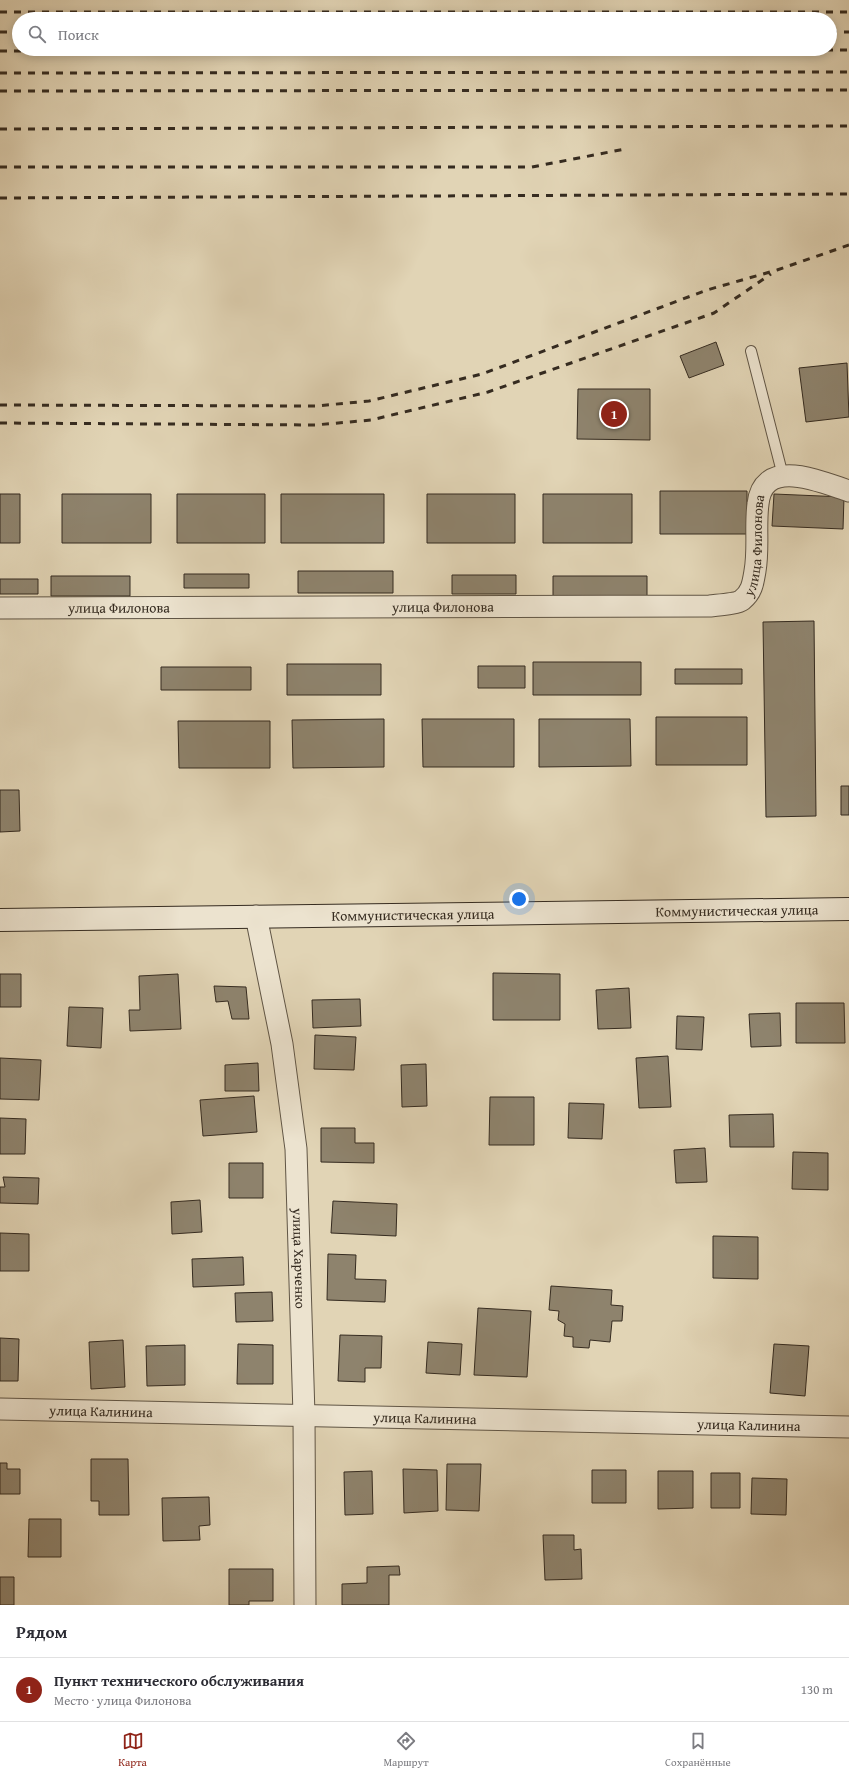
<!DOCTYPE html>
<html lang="ru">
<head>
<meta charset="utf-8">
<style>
	:root { --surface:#fff; --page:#f2f2f3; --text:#2b2b33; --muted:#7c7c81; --line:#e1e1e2; --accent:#8f2418 }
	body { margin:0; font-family:"Gentium Book Plus",serif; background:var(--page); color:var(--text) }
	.you { position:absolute; left:519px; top:899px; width:14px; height:14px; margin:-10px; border:3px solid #fff; border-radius:50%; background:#1a73e8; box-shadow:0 0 0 6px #1a73e833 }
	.badge { display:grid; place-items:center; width:26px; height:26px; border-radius:50%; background:var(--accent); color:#fff; font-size:13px; font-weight:700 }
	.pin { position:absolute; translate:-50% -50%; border:2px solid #fff; box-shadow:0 1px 4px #0006 }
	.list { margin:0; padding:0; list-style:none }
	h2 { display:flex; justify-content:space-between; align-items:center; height:52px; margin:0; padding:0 16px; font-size:17px }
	h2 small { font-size:13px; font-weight:400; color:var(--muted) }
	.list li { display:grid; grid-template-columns:26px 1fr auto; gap:12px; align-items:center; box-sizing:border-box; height:64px; padding:0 16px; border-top:1px solid var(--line) }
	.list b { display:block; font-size:15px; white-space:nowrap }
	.list p { margin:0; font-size:13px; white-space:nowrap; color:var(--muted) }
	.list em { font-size:13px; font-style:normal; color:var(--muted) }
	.icon { flex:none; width:22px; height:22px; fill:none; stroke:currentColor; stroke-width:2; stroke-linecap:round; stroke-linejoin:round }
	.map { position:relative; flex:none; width:849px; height:1605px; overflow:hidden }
	.search { position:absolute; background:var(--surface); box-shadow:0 2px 10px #0003; left:12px; right:12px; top:12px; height:44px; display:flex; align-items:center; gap:10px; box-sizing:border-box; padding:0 14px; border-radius:22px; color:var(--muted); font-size:15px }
	.sheet { height:116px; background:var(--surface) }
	nav { display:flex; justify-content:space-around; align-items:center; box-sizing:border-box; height:56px; border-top:1px solid var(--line); background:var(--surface); font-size:11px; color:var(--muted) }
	nav a { display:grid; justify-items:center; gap:2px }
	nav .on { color:var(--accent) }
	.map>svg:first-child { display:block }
	.building { fill:#8e836d; stroke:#352b20 }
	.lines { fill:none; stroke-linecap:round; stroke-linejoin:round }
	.lane-casing { stroke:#605545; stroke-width:12 }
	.street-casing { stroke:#605545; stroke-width:23 }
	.secondary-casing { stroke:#352b20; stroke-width:24 }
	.lane { stroke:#ece3cf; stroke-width:10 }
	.street { stroke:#ece3cf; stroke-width:21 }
	.secondary { stroke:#ece3cf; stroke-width:22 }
	.rail { stroke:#352b20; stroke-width:3; stroke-dasharray:7 7; stroke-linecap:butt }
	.labels { text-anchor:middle; stroke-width:4; stroke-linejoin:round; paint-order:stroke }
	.street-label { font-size:14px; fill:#352b20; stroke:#ece3cf }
</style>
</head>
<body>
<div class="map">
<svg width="849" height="1605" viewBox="0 0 849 1605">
	<rect width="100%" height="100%" fill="#e1d4b5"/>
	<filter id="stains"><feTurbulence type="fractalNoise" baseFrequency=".005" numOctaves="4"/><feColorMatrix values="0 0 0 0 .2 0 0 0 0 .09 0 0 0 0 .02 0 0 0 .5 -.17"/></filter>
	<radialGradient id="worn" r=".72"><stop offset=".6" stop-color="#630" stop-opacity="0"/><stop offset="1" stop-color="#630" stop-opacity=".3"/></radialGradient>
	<!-- building -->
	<path class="building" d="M 716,342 L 724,365 L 689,378 L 680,356 Z
		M 847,363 L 849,417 L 806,422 L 799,368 Z
		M 578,389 L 650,389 L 650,440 L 577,439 Z
		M 660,491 L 747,491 L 747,534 L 660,534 Z
		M 0,494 L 20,494 L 20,543 L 0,543 Z
		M 62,494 L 151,494 L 151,543 L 62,543 Z
		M 177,494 L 265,494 L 265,543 L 177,543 Z
		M 281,494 L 384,494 L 384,543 L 281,543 Z
		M 427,494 L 515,494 L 515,543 L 427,543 Z
		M 543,494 L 632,494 L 632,543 L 543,543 Z
		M 774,494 L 844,497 L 843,529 L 772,526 Z
		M 298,571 L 393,571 L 393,593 L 298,593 Z
		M 184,574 L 249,574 L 249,588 L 184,588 Z
		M 452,575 L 516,575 L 516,594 L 452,594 Z
		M 51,576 L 130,576 L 130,596 L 51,596 Z
		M 553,576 L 647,576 L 647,596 L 553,596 Z
		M 0,579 L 38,579 L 38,594 L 0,594 Z
		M 814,621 L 816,816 L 766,817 L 763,622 Z
		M 533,662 L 641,662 L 641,695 L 533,695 Z
		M 287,664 L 381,664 L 381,695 L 287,695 Z
		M 478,666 L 525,666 L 525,688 L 478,688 Z
		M 161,667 L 251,667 L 251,690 L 161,690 Z
		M 675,669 L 742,669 L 742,684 L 675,684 Z
		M 656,717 L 747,717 L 747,765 L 656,765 Z
		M 384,719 L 384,767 L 293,768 L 292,720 Z
		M 422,719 L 514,719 L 514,767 L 423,767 Z
		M 539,719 L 630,719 L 631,766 L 539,767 Z
		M 178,721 L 270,721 L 270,768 L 179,768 Z
		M 841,786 L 849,786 L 849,815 L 841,815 Z
		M 0,790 L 19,790 L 20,831 L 0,832 Z
		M 493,973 L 560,974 L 560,1020 L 493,1020 Z
		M 0,974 L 21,974 L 21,1007 L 0,1007 Z
		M 178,974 L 181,1029 L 130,1031 L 129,1010 L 140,1010 L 139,976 Z
		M 214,986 L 246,987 L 249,1019 L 232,1019 L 228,1001 L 216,1002 Z
		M 629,988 L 631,1028 L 598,1029 L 596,990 Z
		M 360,999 L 361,1026 L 313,1028 L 312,1000 Z
		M 796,1003 L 844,1003 L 845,1043 L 796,1043 Z
		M 69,1007 L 103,1008 L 101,1048 L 67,1046 Z
		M 780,1013 L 781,1046 L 751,1047 L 749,1014 Z
		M 677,1016 L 704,1017 L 702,1050 L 676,1049 Z
		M 315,1035 L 356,1037 L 354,1070 L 314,1069 Z
		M 668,1056 L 671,1107 L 639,1108 L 636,1058 Z
		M 0,1058 L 41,1060 L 39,1100 L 0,1099 Z
		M 258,1063 L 259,1091 L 225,1091 L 225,1065 Z
		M 426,1064 L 427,1106 L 402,1107 L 401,1065 Z
		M 254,1096 L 257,1132 L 203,1136 L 200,1100 Z
		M 490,1097 L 534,1097 L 534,1145 L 489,1145 Z
		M 569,1103 L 604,1104 L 602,1139 L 568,1138 Z
		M 773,1114 L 774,1147 L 730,1147 L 729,1115 Z
		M 0,1118 L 26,1119 L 25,1154 L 0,1154 Z
		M 321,1128 L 355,1128 L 355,1143 L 374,1143 L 374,1163 L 321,1162 Z
		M 705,1148 L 707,1182 L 676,1183 L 674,1150 Z
		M 793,1152 L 828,1153 L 828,1190 L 792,1189 Z
		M 229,1163 L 263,1163 L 263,1198 L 229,1198 Z
		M 3,1177 L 39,1178 L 38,1204 L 0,1203 L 0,1187 L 5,1187 Z
		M 200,1200 L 202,1232 L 172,1234 L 171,1202 Z
		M 333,1201 L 397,1204 L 396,1236 L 331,1233 Z
		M 0,1233 L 29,1234 L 29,1271 L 0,1271 Z
		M 713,1236 L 758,1237 L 758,1279 L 713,1278 Z
		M 328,1254 L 356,1255 L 355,1279 L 386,1280 L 385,1302 L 327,1300 Z
		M 243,1257 L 244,1285 L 193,1287 L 192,1259 Z
		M 551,1286 L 612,1290 L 611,1305 L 623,1306 L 622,1321 L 612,1321 L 610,1342 L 590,1340 L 589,1348 L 573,1347 L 573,1337 L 564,1336 L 565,1324 L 558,1320 L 559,1311 L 549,1310 Z
		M 272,1292 L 273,1321 L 236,1322 L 235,1293 Z
		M 478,1308 L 531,1311 L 527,1377 L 474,1375 Z
		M 340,1335 L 382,1336 L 381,1368 L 365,1368 L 365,1382 L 338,1381 Z
		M 0,1338 L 19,1339 L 18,1381 L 0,1381 Z
		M 123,1340 L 125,1387 L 91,1389 L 89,1342 Z
		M 428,1342 L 462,1344 L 460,1375 L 426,1373 Z
		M 238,1344 L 273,1345 L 273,1384 L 237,1384 Z
		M 774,1344 L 809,1346 L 805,1396 L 770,1393 Z
		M 185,1345 L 185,1385 L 147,1386 L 146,1346 Z
		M 91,1459 L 128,1459 L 129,1515 L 99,1515 L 99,1501 L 91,1501 Z
		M 0,1463 L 7,1463 L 7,1469 L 20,1469 L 20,1494 L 0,1494 Z
		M 447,1464 L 481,1464 L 479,1511 L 446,1510 Z
		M 403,1469 L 437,1470 L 438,1511 L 404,1513 Z
		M 592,1470 L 626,1470 L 626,1503 L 592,1503 Z
		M 372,1471 L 373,1514 L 345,1515 L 344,1472 Z
		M 658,1471 L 693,1471 L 693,1508 L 658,1509 Z
		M 711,1473 L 740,1473 L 740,1508 L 711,1508 Z
		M 752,1478 L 787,1479 L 786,1515 L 751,1514 Z
		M 209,1497 L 210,1525 L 199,1526 L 200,1540 L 163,1541 L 162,1498 Z
		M 29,1519 L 61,1519 L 61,1557 L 28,1557 Z
		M 543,1535 L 574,1535 L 574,1550 L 581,1549 L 582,1579 L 545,1580 Z
		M 399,1566 L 400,1575 L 389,1575 L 389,1605 L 342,1605 L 342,1584 L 367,1583 L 367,1567 Z
		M 229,1569 L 273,1569 L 273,1601 L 249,1601 L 249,1605 L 229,1605 Z
		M 0,1577 L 14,1577 L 14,1605 L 0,1605 Z"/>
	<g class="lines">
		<defs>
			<path id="lane" d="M 751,351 L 783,476"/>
			<g id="street">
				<path id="s1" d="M 0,608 L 710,606 C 717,605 737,604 742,600 C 752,592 753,583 755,571 C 759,548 755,526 758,504 C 763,456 821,482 849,491"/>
				<path id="s2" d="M 256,916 L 282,1044 L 296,1149 L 304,1415 L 305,1605"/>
				<path id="s3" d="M 0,1409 L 849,1427"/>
			</g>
			<g id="secondary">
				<path id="s4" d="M 0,920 L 849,909"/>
			</g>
		</defs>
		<!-- lane casing -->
		<use href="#lane" class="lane-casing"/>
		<!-- street casing -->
		<use href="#street" class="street-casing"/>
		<!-- secondary casing -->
		<use href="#secondary" class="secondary-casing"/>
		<!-- lane -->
		<use href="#lane" class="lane"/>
		<!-- street -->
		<use href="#street" class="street"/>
		<!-- secondary -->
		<use href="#secondary" class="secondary"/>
		<!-- rail -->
		<path class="rail" d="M 0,12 L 849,12
			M 0,32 L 19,32
			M 830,32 L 849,32
			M 0,51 L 849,50
			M 0,73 L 849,72
			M 0,91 L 849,90
			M 0,129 L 849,126
			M 0,167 L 532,167 L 625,149
			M 0,198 L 849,194
			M 0,405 L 316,406 L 369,401 L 482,374 L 707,290 L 777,270 L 849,245
			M 0,423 L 315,425 L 371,420 L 488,392 L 714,313 L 771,274"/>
	</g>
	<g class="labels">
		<!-- street labels -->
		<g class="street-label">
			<text dy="5" stroke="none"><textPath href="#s1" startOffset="801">улица Филонова</textPath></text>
			<text dy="5" stroke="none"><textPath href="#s1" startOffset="443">улица Филонова</textPath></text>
			<text dy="5" stroke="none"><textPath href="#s1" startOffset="119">улица Филонова</textPath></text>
			<text dy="5" stroke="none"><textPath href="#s4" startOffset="737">Коммунистическая улица</textPath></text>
			<text dy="5" stroke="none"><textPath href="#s4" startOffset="413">Коммунистическая улица</textPath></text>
			<text dy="5" stroke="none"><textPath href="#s2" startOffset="346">улица Харченко</textPath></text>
			<text dy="5" stroke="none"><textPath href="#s3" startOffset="101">улица Калинина</textPath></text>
			<text dy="5" stroke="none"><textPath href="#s3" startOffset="425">улица Калинина</textPath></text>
			<text dy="5" stroke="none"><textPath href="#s3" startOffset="749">улица Калинина</textPath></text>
		</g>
	</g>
	<rect width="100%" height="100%" filter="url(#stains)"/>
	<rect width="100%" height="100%" fill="url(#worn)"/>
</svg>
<div class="you"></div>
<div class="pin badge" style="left:614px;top:414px">1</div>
<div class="search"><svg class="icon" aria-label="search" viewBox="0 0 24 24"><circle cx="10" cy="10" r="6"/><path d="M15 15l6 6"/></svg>Поиск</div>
</div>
<section class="sheet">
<h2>Рядом<small></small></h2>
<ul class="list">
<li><span class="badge">1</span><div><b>Пункт технического обслуживания</b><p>Место · улица Филонова</p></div><em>130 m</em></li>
</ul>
</section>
<nav>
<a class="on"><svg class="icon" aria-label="map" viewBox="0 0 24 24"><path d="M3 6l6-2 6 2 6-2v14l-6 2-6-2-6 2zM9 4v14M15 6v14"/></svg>Карта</a>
<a><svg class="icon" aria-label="directions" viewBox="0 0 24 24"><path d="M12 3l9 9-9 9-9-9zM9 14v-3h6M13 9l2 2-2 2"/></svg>Маршрут</a>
<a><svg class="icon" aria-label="saved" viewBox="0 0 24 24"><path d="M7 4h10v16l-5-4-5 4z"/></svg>Сохранённые</a>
</nav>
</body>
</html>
